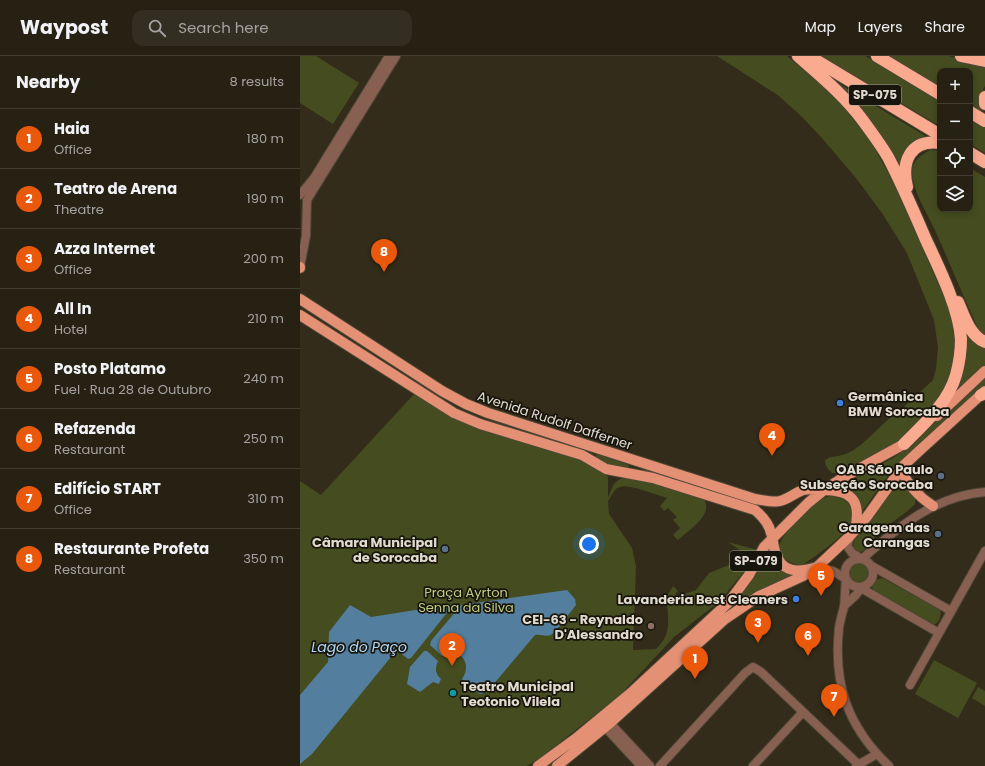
<!DOCTYPE html>
<html lang="en">
<head>
<meta charset="utf-8">
<style>
	:root { --surface:#272114; --page:#332e22; --text:#f1f3f6; --muted:#a4a3a0; --line:#433e34; --accent:#ea580c }
	body { margin:0; font-family:Poppins,sans-serif; background:var(--page); color:var(--text) }
	.controls { position:absolute; right:12px; top:12px; display:grid; overflow:hidden; border-radius:8px; box-shadow:0 2px 6px #0003 }
	.controls button { width:36px; height:36px; display:grid; place-items:center; padding:0; border:0; border-bottom:1px solid var(--line); background:var(--surface); color:var(--text); font:20px sans-serif }
	.you { position:absolute; left:289px; top:488px; width:14px; height:14px; margin:-10px; border:3px solid #fff; border-radius:50%; background:#1a73e8; box-shadow:0 0 0 6px #1a73e833 }
	.badge { display:grid; place-items:center; width:26px; height:26px; border-radius:50%; background:var(--accent); color:#fff; font-size:13px; font-weight:700 }
	.pin { position:absolute; translate:-50% -33px; filter:drop-shadow(0 1px 2px #0008) }
	.pin::after { content:''; position:absolute; top:21px; width:14px; height:12px; background:inherit; clip-path:polygon(0 0,100% 0,50% 100%) }
	.list { margin:0; padding:0; list-style:none }
	h2 { display:flex; justify-content:space-between; align-items:center; height:52px; margin:0; padding:0 16px; font-size:17px }
	h2 small { font-size:13px; font-weight:400; color:var(--muted) }
	.list li { display:grid; grid-template-columns:26px 1fr auto; gap:12px; align-items:center; box-sizing:border-box; height:60px; padding:0 16px; border-top:1px solid var(--line) }
	.list b { display:block; font-size:15px; white-space:nowrap }
	.list p { margin:0; font-size:13px; white-space:nowrap; color:var(--muted) }
	.list em { font-size:13px; font-style:normal; color:var(--muted) }
	.icon { flex:none; width:22px; height:22px; fill:none; stroke:currentColor; stroke-width:2; stroke-linecap:round; stroke-linejoin:round }
	.map { position:relative; flex:none; width:685px; height:710px; overflow:hidden }
	header { display:flex; align-items:center; gap:24px; box-sizing:border-box; height:56px; padding:0 20px; background:var(--surface); border-bottom:1px solid var(--line) }
	header strong { font-size:19px }
	nav { display:flex; gap:22px; margin-inline-start:auto; font-size:14px }
	.search { width:280px; height:36px; background:var(--page); display:flex; align-items:center; gap:10px; box-sizing:border-box; padding:0 14px; border-radius:12px; color:var(--muted); font-size:15px }
	main { display:flex }
	aside { flex:1; background:var(--surface) }
	.map>svg:first-child { display:block }
	.green { fill:#454c1f }
	.water { fill:#537e9d }
	.lines { fill:none; stroke-linecap:round; stroke-linejoin:round }
	.minor-casing { stroke:#504837; stroke-width:10 }
	.major-casing { stroke:#504837; stroke-width:12 }
	.highway-casing { stroke:#504837; stroke-width:14 }
	.minor { stroke:#886052; stroke-width:8 }
	.major { stroke:#e39074; stroke-width:10 }
	.highway { stroke:#faaa8f; stroke-width:12 }
	.shop-dot { fill:#3f7fe0; stroke:#18150d; stroke-width:1.5 }
	.service-dot { fill:#5c6f8a; stroke:#18150d; stroke-width:1.5 }
	.education-dot { fill:#8d6e63; stroke:#18150d; stroke-width:1.5 }
	.culture-dot { fill:#0f9aa8; stroke:#18150d; stroke-width:1.5 }
	.labels { text-anchor:middle; stroke-width:3.5; stroke-linejoin:round; paint-order:stroke }
	.shield { fill:#18150d; stroke:#a5a096; stroke-width:1 }
	.shield-label { font-size:12px; font-weight:bold; fill:#e1dbd0 }
	.poi-label { font-size:13px; font-weight:bold; fill:#e1dbd0; stroke:#18150d; text-anchor:end }
	.street-label { font-size:13px; fill:#e1dbd0; stroke:#18150d }
	.park-label { font-size:13px; fill:#c0cd84; stroke:#18150d }
	.water-label { font-size:14px; font-style:italic; fill:#b1d9f6; stroke:#18150d }
</style>
</head>
<body>
<header>
<strong>Waypost</strong>
<div class="search"><svg class="icon" aria-label="search" viewBox="0 0 24 24"><circle cx="10" cy="10" r="6"/><path d="M15 15l6 6"/></svg>Search here</div>
<nav><a>Map</a><a>Layers</a><a>Share</a></nav>
</header>
<main>
<aside>
<h2>Nearby<small>8 results</small></h2>
<ul class="list">
<li><span class="badge">1</span><div><b>Haia</b><p>Office</p></div><em>180 m</em></li>
<li><span class="badge">2</span><div><b>Teatro de Arena</b><p>Theatre</p></div><em>190 m</em></li>
<li><span class="badge">3</span><div><b>Azza Internet</b><p>Office</p></div><em>200 m</em></li>
<li><span class="badge">4</span><div><b>All In</b><p>Hotel</p></div><em>210 m</em></li>
<li><span class="badge">5</span><div><b>Posto Platamo</b><p>Fuel · Rua 28 de Outubro</p></div><em>240 m</em></li>
<li><span class="badge">6</span><div><b>Refazenda</b><p>Restaurant</p></div><em>250 m</em></li>
<li><span class="badge">7</span><div><b>Edifício START</b><p>Office</p></div><em>310 m</em></li>
<li><span class="badge">8</span><div><b>Restaurante Profeta</b><p>Restaurant</p></div><em>350 m</em></li>
</ul>
</aside>
<div class="map">
<svg width="685" height="710" viewBox="0 0 685 710">
	<rect width="100%" height="100%" fill="#342c1a"/>
	<!-- green -->
	<path class="green" d="M 0,0 L 16,0 L 59,27 L 33,68 L 0,47 Z
		M 417,0 L 487,0 L 535,41 L 561,72 L 575,93 L 595,130 L 651,257 L 657,281 L 650,323 L 639,345 L 600,385 L 585,395 L 537,417 L 532,417 C 528,413 525,410 525,404 C 532,399 540,401 548,397 C 562,391 579,371 591,361 L 593,361 L 633,324 L 636,313 L 638,291 L 634,264 L 607,197 L 582,157 L 556,122 L 521,81 L 500,59 L 479,40 Z
		M 521,0 L 565,0 L 640,44 L 640,70 Z
		M 589,0 L 648,0 L 685,7 L 685,30 C 680,37 681,46 682,54 L 679,55 L 670,49 L 670,15 L 640,15 L 640,31 Z
		M 523,18 L 632,84 L 622,84 L 602,125 Z
		M 670,62 L 685,71 L 685,97 L 670,88 Z
		M 630,94 L 640,95 L 640,153 L 670,153 L 670,112 L 685,121 L 685,280 L 681,278 L 677,270 C 662,238 649,205 634,172 C 626,155 613,136 612,116 C 612,105 621,99 630,94 Z
		M 660,263 L 685,288 L 685,309 L 651,341 Z
		M 685,321 L 685,329 L 606,400 L 590,417 L 563,454 L 561,455 L 550,435 L 540,430 L 593,402 L 608,391 Z
		M 115,337 L 173,367 L 293,409 L 308,421 L 308,442 C 314,427 315,421 334,421 L 401,440 C 418,456 389,474 378,484 L 373,479 L 380,472 L 373,464 L 377,461 L 368,452 L 364,455 L 360,450 L 367,442 L 336,432 L 324,430 L 317,432 L 313,437 L 308,445 L 309,458 L 332,492 L 336,510 L 333,594 L 356,593 C 366,583 369,575 368,561 C 368,554 368,551 364,545 L 373,530 L 378,535 L 375,538 L 378,540 L 396,534 L 409,517 L 439,505 L 443,501 L 440,494 L 428,486 L 458,494 L 446,513 L 419,546 L 374,581 L 320,639 L 244,699 L 227,710 L 0,710 L 0,425 L 21,439 Z
		M 298,398 L 329,409 L 328,413 L 316,412 L 297,404 L 296,399 Z
		M 598,425 L 615,443 L 615,448 C 604,460 588,467 576,480 C 571,486 567,494 559,497 L 553,491 L 554,485 L 595,427 Z
		M 532,440 C 544,443 552,446 552,460 C 552,462 553,464 552,466 C 549,477 513,502 502,509 C 495,509 491,507 485,503 C 463,489 511,449 524,442 C 526,441 529,440 532,440 Z
		M 468,493 C 470,507 476,515 490,519 L 488,522 L 462,535 L 252,710 L 244,710 L 414,564 Z
		M548 517a11 11 0 1 1 22 0a11 11 0 1 1-22 0Z
		M 582,522 L 639,553 L 641,557 C 640,563 639,566 634,569 L 630,568 L 573,534 L 572,530 L 575,524 Z
		M 634,604 L 677,627 L 658,662 L 615,638 Z
		M 678,631 L 685,635 L 685,650 L 672,642 Z"/>
	<!-- water -->
	<path class="water" d="M 267,534 L 275,543 L 276,549 C 271,555 257,575 251,579 C 247,581 240,578 235,579 L 187,636 L 180,638 C 175,635 164,627 162,623 C 170,611 166,598 151,596 L 142,600 L 130,589 L 131,585 L 161,549 Z
		M 154,548 L 111,602 L 108,603 L 98,595 L 95,596 L 12,698 L 0,708 L 0,639 L 28,606 L 29,576 L 50,549 L 71,561 Z
		M 124,595 L 127,595 L 138,605 C 135,612 135,618 141,623 L 139,628 L 133,626 L 120,636 L 107,628 L 110,611 Z"/>
	<g class="lines">
		<defs>
			<path id="minor" d="M 0,139 L 14,122 L 89,0
				M 0,211 L 6,180 L 7,144 L 96,0
				M 550,480 L 547,490 L 552,497 L 560,502
				M545 517a14 14 0 1 1 28 0a14 14 0 1 1-28 0Z
				M 562,503 C 598,471 635,440 685,436
				M 572,510 L 651,555
				M 517,511 L 533,515 L 546,523 C 545,533 545,542 544,551 C 542,558 540,565 539,572 C 533,629 548,671 589,710
				M 544,550 L 556,539 L 561,532 L 639,577
				M 610,629 L 685,495
				M 310,667 L 350,710
				M 305,671 L 341,710
				M 360,710 L 445,617 L 453,611 L 461,616 L 560,710
				M 453,710 L 502,657
				M 556,710 L 577,698"/>
			<path id="major" d="M 0,212 L 0,211
				M 0,243 L 142,335 L 166,348 L 188,357 L 455,443 C 463,444 473,447 480,445 C 488,443 495,437 503,434 C 510,432 518,434 525,434 C 554,435 561,446 555,474
				M 0,259 L 154,357 L 180,368 L 282,399 L 306,413 L 353,422 L 455,454 C 462,460 469,468 471,477 C 473,482 473,489 475,495 C 481,517 497,517 517,511
				M 637,360 L 685,315
				M 601,414 C 608,429 619,441 633,450
				M 238,710 L 275,683 L 333,635 L 429,546 L 449,519 L 464,491 L 508,447 L 524,434 L 544,421 L 604,388 L 609,384
				M 257,710 L 310,667 L 425,563 L 459,540 L 503,520 L 517,511 L 550,480 L 566,462 L 604,409 L 618,396 L 685,335"/>
			<path id="highway" d="M 498,0 C 521,20 546,41 564,66 C 572,77 581,89 588,101 C 602,128 614,156 626,184 C 639,212 659,252 661,283 C 661,295 659,308 656,319 C 648,347 624,368 604,388
				M 509,0 L 640,79
				M 577,0 L 640,38
				M 661,0 L 685,5
				M 685,41 L 685,48
				M 670,56 L 685,65
				M 670,97 L 685,106
				M 607,131 C 601,106 610,83 640,87
				M 658,246 C 664,260 670,280 685,286
				M 681,339 L 685,337"/>
		</defs>
		<!-- minor casing -->
		<use href="#minor" class="minor-casing"/>
		<!-- major casing -->
		<use href="#major" class="major-casing"/>
		<!-- highway casing -->
		<use href="#highway" class="highway-casing"/>
		<!-- minor -->
		<use href="#minor" class="minor"/>
		<!-- major -->
		<use href="#major" class="major"/>
		<!-- highway -->
		<use href="#highway" class="highway"/>
	</g>
	<!-- markers -->
	<g class="shop-dot">
		<circle cx="540" cy="347" r="4"/>
		<circle cx="496" cy="543" r="4"/>
	</g>
	<g class="service-dot">
		<circle cx="641" cy="420" r="4"/>
		<circle cx="638" cy="478" r="4"/>
		<circle cx="145" cy="493" r="4"/>
	</g>
	<circle class="education-dot" cx="351" cy="570" r="4"/>
	<circle class="culture-dot" cx="153" cy="637" r="4"/>
	<g class="labels">
		<!-- shield labels -->
		<g class="shield">
			<rect x="549" y="29" width="52" height="20" rx="3"/>
			<rect x="430" y="495" width="52" height="20" rx="3"/>
		</g>
		<g class="shield-label">
			<text x="575" y="43">SP-075</text>
			<text x="456" y="509">SP-079</text>
		</g>
		<!-- poi labels -->
		<g class="poi-label">
			<text x="548" y="345" text-anchor="start">Germânica<tspan x="548" dy="15">BMW Sorocaba</tspan></text>
			<text x="633" y="418">OAB São Paulo<tspan x="633" dy="15">Subseção Sorocaba</tspan></text>
			<text x="630" y="476">Garagem das<tspan x="630" dy="15">Carangas</tspan></text>
			<text x="137" y="491">Câmara Municipal<tspan x="137" dy="15">de Sorocaba</tspan></text>
			<text x="488" y="548">Lavanderia Best Cleaners</text>
			<text x="343" y="568">CEI-63 - Reynaldo<tspan x="343" dy="15">D'Alessandro</tspan></text>
			<text x="161" y="635" text-anchor="start">Teatro Municipal<tspan x="161" dy="15">Teotonio Vilela</tspan></text>
		</g>
		<!-- street labels -->
		<g class="street-label">
			<text transform="translate(255 364) rotate(18)" y="5">Avenida Rudolf Dafferner</text>
		</g>
		<!-- park labels -->
		<g class="park-label">
			<text x="166" y="541">Praça Ayrton<tspan x="166" dy="15">Senna da Silva</tspan></text>
		</g>
		<!-- water labels -->
		<g class="water-label">
			<text x="59" y="596">Lago do Paço</text>
		</g>
	</g>
</svg>
<div class="controls">
<button>+</button>
<button>−</button>
<button><svg class="icon" aria-label="locate" viewBox="0 0 24 24"><circle cx="12" cy="12" r="6"/><path d="M12 2v4M12 18v4M2 12h4M18 12h4"/></svg></button>
<button><svg class="icon" aria-label="layers" viewBox="0 0 24 24"><path d="M12 4l9 5-9 5-9-5zM3 14l9 5 9-5"/></svg></button>
</div>
<div class="you"></div>
<div class="pin badge" style="left:395px;top:623px">1</div>
<div class="pin badge" style="left:152px;top:610px">2</div>
<div class="pin badge" style="left:458px;top:587px">3</div>
<div class="pin badge" style="left:472px;top:400px">4</div>
<div class="pin badge" style="left:521px;top:540px">5</div>
<div class="pin badge" style="left:508px;top:600px">6</div>
<div class="pin badge" style="left:534px;top:661px">7</div>
<div class="pin badge" style="left:84px;top:216px">8</div>
</div>
</main>
</body>
</html>
